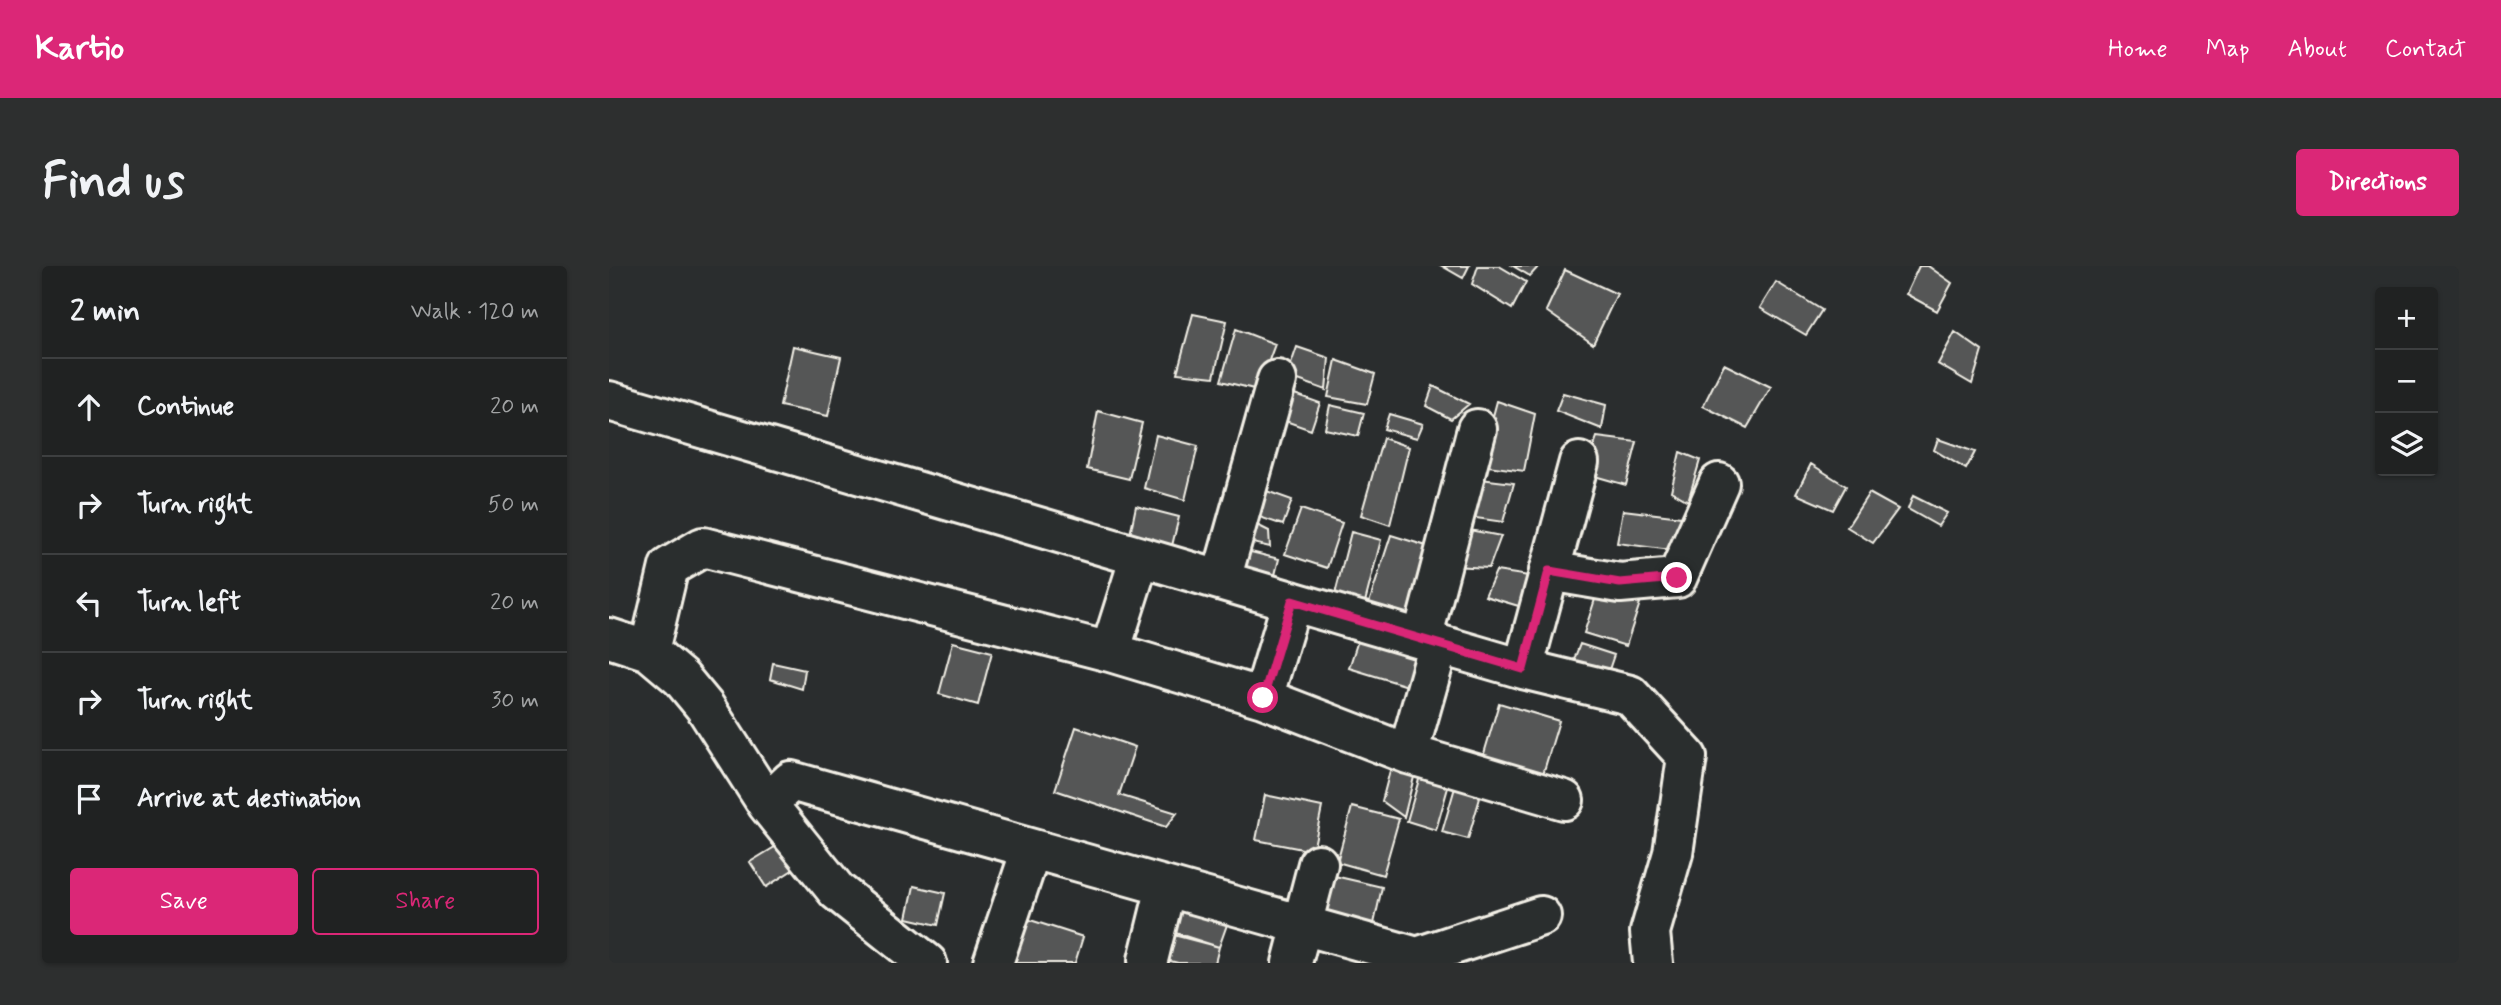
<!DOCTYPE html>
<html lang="en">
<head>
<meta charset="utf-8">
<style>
	:root { --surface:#202222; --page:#2d2f2f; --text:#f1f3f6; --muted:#a2a4a5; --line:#3d3f40; --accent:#db2777 }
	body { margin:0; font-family:Mynerve,sans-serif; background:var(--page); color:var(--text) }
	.controls { position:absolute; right:21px; top:21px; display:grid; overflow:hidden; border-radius:7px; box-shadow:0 2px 5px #0004 }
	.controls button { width:63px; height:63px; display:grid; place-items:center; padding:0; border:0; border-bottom:2px solid var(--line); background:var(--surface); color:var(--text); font:35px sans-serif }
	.stop { position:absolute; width:21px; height:21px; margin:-16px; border:5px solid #db2777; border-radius:50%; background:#fff }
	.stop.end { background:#db2777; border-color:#fff; box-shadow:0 2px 7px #0008 }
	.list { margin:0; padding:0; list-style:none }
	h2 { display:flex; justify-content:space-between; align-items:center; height:91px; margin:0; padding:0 28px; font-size:30px }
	h2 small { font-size:23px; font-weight:400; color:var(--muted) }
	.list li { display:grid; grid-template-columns:46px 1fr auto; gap:21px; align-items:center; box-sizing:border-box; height:98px; padding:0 28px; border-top:2px solid var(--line) }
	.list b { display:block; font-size:26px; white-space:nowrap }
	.list em { font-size:23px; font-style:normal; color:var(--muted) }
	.actions { display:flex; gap:14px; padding:21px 28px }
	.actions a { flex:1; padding:16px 0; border:2px solid var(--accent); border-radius:7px; text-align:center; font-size:24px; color:var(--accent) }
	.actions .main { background:var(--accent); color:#fff }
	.icon { flex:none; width:38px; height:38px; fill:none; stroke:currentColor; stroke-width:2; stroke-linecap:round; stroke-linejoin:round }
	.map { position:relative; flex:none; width:1850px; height:697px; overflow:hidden; border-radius:7px }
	header { display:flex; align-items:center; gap:42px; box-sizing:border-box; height:98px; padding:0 35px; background:var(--accent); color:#fff }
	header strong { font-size:33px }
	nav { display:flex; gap:38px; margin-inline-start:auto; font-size:24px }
	.intro { display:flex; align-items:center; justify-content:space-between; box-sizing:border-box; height:168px; padding:0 42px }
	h1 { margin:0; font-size:49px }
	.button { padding:18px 32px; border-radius:7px; background:var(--accent); color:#fff; font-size:24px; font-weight:700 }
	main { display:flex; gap:42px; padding:0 42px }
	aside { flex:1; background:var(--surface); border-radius:7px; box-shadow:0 2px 5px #0004 }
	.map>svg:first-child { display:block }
	.building { fill:#555756; stroke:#f4f1e8; stroke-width:2 }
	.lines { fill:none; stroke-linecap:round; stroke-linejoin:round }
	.minor-casing { stroke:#f4f1e8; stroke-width:44 }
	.minor { stroke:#2a2d2e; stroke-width:38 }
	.route { stroke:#db2777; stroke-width:9 }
</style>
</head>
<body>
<header>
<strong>Kartio</strong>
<nav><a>Home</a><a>Map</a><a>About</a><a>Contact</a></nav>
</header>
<div class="intro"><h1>Find us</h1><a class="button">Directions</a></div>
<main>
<aside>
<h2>2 min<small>Walk · 120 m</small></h2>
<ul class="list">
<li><svg class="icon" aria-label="ahead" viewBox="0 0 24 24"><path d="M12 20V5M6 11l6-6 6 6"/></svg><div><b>Continue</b></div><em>20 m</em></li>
<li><svg class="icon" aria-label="right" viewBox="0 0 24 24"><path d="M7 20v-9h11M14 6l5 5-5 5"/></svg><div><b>Turn right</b></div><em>50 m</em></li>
<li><svg class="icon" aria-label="left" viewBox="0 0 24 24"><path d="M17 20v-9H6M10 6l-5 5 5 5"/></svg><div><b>Turn left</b></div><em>20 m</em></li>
<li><svg class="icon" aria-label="right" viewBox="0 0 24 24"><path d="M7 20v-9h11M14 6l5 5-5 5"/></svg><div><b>Turn right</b></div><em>30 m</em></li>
<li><svg class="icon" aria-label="arrive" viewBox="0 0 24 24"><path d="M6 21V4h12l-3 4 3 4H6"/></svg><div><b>Arrive at destination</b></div></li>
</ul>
<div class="actions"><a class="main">Save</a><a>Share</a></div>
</aside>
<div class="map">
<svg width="1850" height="697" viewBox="0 0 1850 697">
	<rect width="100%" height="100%" fill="#2a2d2e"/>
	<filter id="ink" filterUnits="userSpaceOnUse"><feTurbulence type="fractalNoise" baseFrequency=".0143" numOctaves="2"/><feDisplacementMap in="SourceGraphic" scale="14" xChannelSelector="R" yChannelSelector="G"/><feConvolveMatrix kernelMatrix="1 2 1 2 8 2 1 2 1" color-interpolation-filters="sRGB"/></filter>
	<g filter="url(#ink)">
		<!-- building -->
		<path class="building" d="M 833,0 L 860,0 L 854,12 Z
			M 869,0 L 890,0 L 917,16 L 903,43 L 863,18 Z
			M 904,0 L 930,0 L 921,10 Z
			M 1310,0 L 1319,0 L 1343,17 L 1328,45 L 1297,28 Z
			M 956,4 L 1008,28 L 984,78 L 937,45 Z
			M 1167,16 L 1213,44 L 1197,69 L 1151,42 Z
			M 584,48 L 618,55 L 605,111 L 568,107 Z
			M 627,63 L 666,78 L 649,124 L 612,115 Z
			M 1346,66 L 1373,85 L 1363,118 L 1329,98 Z
			M 184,80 L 232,91 L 219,150 L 171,140 Z
			M 688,81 L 720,92 L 717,124 L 678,110 Z
			M 727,94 L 766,108 L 758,138 L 719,131 Z
			M 1115,98 L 1162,121 L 1138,162 L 1094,140 Z
			M 824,120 L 860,138 L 842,153 L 817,140 Z
			M 677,125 L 711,137 L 702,164 L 665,151 Z
			M 954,127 L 997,139 L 993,163 L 947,145 Z
			M 888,135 L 926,148 L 915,205 L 871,199 Z
			M 721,139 L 755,147 L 749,170 L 716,163 Z
			M 489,145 L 533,157 L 520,213 L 478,203 Z
			M 780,148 L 814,158 L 808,172 L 775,163 Z
			M 547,169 L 589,180 L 576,234 L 535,222 Z
			M 988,171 L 1028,176 L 1017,219 L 975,207 Z
			M 774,172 L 800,181 L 781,259 L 752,249 Z
			M 1329,173 L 1366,186 L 1357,203 L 1325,184 Z
			M 1071,186 L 1091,194 L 1079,235 L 1062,225 Z
			M 1202,198 L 1237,220 L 1224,244 L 1187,228 Z
			M 863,212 L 905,217 L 894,256 L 853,250 Z
			M 649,222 L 683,234 L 674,259 L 639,247 Z
			M 1260,227 L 1289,243 L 1264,277 L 1238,261 Z
			M 1304,230 L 1338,247 L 1329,260 L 1299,243 Z
			M 527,240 L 570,251 L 561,288 L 519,278 Z
			M 692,243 L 733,257 L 718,302 L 676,288 Z
			M 1014,244 L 1081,252 L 1069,285 L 1008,277 Z
			M 636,253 L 660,265 L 661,281 L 631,274 Z
			M 850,262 L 892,270 L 880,302 L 843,300 Z
			M 742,266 L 772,274 L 755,340 L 725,332 Z
			M 782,269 L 824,282 L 802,353 L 759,340 Z
			M 626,282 L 670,293 L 666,309 L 622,298 Z
			M 887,305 L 926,311 L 913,341 L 876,330 Z
			M 989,324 L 1031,337 L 1017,380 L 975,367 Z
			M 753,362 L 815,382 L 802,421 L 740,402 Z
			M 344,376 L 383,386 L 369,439 L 330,428 Z
			M 971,378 L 1005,389 L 993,424 L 958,412 Z
			M 164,397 L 196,404 L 193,423 L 161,413 Z
			M 890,437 L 950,455 L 934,508 L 874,491 Z
			M 467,461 L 526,481 L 510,529 L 568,547 L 557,561 L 446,524 Z
			M 783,497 L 807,503 L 795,551 L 773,535 Z
			M 811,510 L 840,518 L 827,564 L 798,555 Z
			M 847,518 L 873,525 L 859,573 L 833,566 Z
			M 656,529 L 713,541 L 704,585 L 647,574 Z
			M 743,541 L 790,553 L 774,609 L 728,596 Z
			M 169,579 L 185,603 L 157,621 L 141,596 Z
			M 717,608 L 773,621 L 763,667 L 707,655 Z
			M 305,620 L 336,627 L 329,659 L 298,652 Z
			M 565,637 L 620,653 L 610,681 L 557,664 Z
			M 415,652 L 474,671 L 466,697 L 401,697 Z
			M 557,667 L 610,681 L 606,697 L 569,697 L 550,692 Z"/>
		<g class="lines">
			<defs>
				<path id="minor" d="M 0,135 L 914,403 L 1021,429 L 1078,491 L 1064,587 L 1041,666 L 1044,697
					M 940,305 L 1011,317 L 1068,312 L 1110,217
					M 612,314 L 668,114
					M 0,372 L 40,385 L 72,412 L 96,441 L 158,538 L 228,625 L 318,697
					M 813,373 L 868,163
					M 40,385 L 60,301 L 94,281 L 501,386 L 654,432 L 799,488 L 955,534
					M 501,386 L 531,291
					M 914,403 L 970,196
					M 654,432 L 683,335
					M 799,488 L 830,378
					M 158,538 L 182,515 L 808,691 L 932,650
					M 539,694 L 557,621
					M 384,697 L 422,584
					M 683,697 L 709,598"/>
			</defs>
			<!-- minor casing -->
			<use href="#minor" class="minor-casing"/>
			<!-- minor -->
			<use href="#minor" class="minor"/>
		</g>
	</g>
	<g class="lines" filter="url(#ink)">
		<!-- route -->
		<path class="route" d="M 654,432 L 683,335 L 914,403 L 940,305 L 1011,317 L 1068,312"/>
	</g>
</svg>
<div class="controls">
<button>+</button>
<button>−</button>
<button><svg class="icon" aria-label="layers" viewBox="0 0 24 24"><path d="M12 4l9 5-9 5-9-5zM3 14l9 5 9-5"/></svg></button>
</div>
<div class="stop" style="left:654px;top:432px"></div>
<div class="stop end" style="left:1068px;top:312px"></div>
</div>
</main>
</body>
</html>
